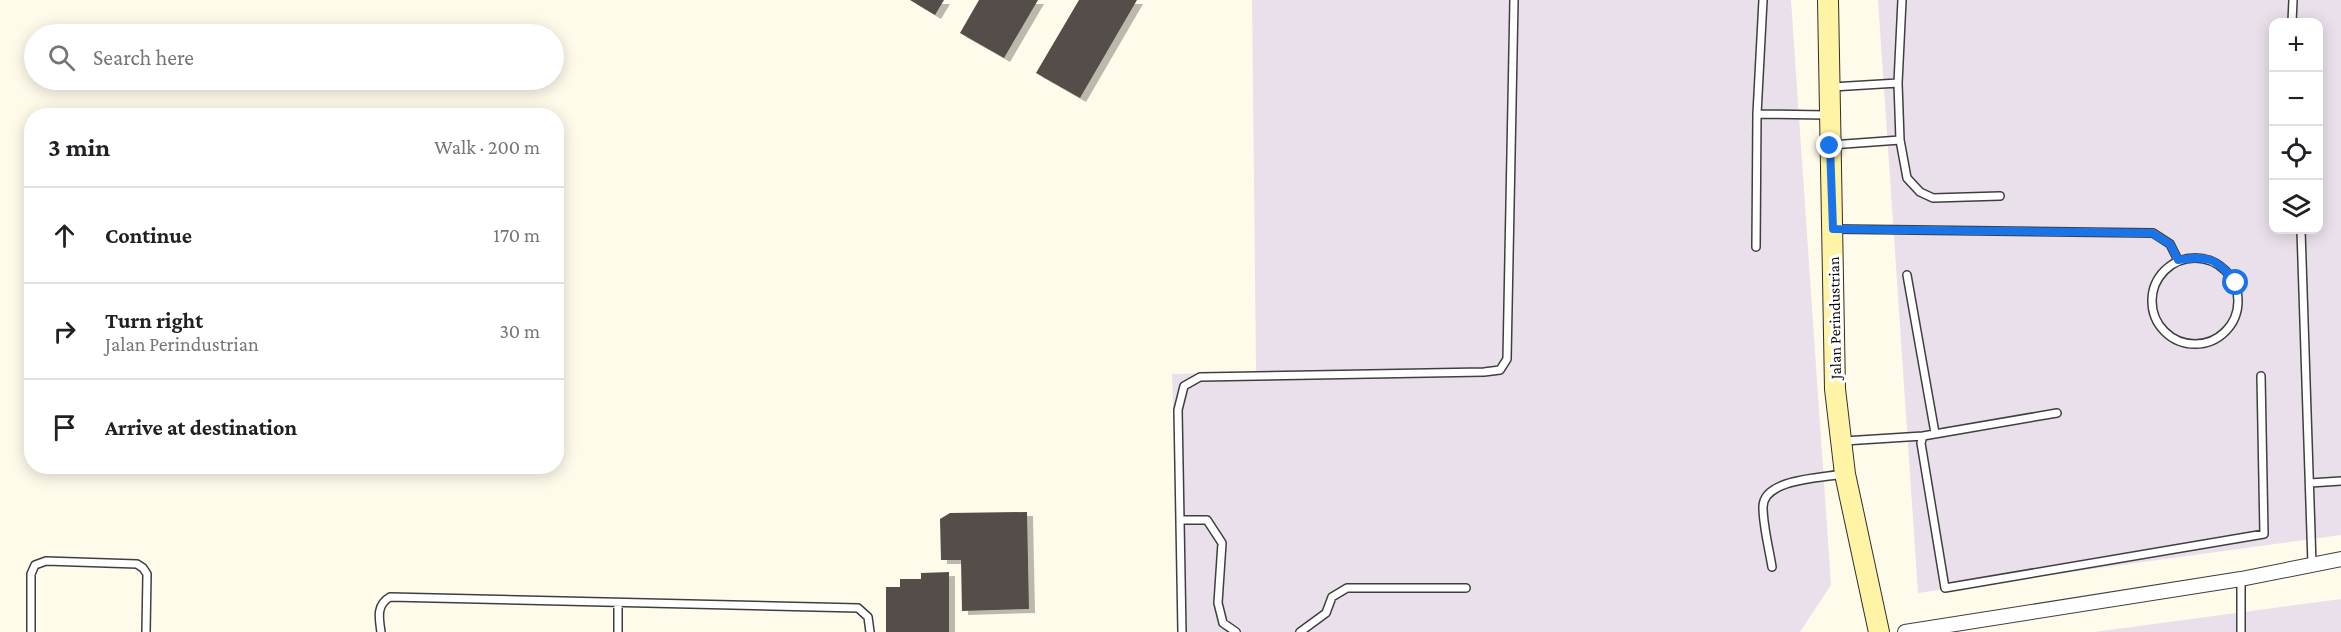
<!DOCTYPE html>
<html lang="en">
<head>
<meta charset="utf-8">
<style>
	:root { --surface:#fff; --page:#f6f6f6; --text:#202124; --muted:#757577; --line:#e0e0e0 }
	body { margin:0; font-family:"Crimson Pro",serif; background:var(--page); color:var(--text) }
	.controls { position:absolute; right:18px; top:18px; display:grid; overflow:hidden; border-radius:12px; box-shadow:0 3px 15px #0003 }
	.controls button { width:54px; height:54px; display:grid; place-items:center; padding:0; border:0; border-bottom:2px solid var(--line); background:var(--surface); color:var(--text); font:30px sans-serif }
	.stop { position:absolute; width:18px; height:18px; margin:-14px; border:4px solid #1a73e8; border-radius:50%; background:#fff }
	.stop.end { background:#1a73e8; border-color:#fff; box-shadow:0 2px 6px #0008 }
	.list { margin:0; padding:0; list-style:none }
	h2 { display:flex; justify-content:space-between; align-items:center; height:78px; margin:0; padding:0 24px; font-size:26px }
	h2 small { font-size:20px; font-weight:400; color:var(--muted) }
	.list li { display:grid; grid-template-columns:39px 1fr auto; gap:18px; align-items:center; box-sizing:border-box; height:96px; padding:0 24px; border-top:2px solid var(--line) }
	.list b { display:block; font-size:22px; white-space:nowrap }
	.list p { margin:0; font-size:20px; white-space:nowrap; color:var(--muted) }
	.list em { font-size:20px; font-style:normal; color:var(--muted) }
	.icon { flex:none; width:33px; height:33px; fill:none; stroke:currentColor; stroke-width:2; stroke-linecap:round; stroke-linejoin:round }
	.map { position:relative; flex:none; width:2341px; height:632px; overflow:hidden }
	.search { position:absolute; background:var(--surface); box-shadow:0 3px 15px #0003; left:24px; top:24px; width:540px; height:66px; display:flex; align-items:center; gap:15px; box-sizing:border-box; padding:0 21px; border-radius:33px; color:var(--muted); font-size:22px }
	.panel { position:absolute; background:var(--surface); box-shadow:0 3px 15px #0003; left:24px; top:108px; width:540px; height:366px; border-radius:24px }
	.map>svg:first-child { display:block }
	.industrial { fill:#eae0eb; fill-rule:evenodd }
	.building { fill:#554d48; filter:url(#shadow) }
	.lines { fill:none; stroke-linecap:round; stroke-linejoin:round }
	.lane-casing { stroke:#3f3f3f; stroke-width:10 }
	.street-casing { stroke:#3f3f3f; stroke-width:16 }
	.secondary-casing { stroke:#2e2e2e; stroke-width:22 }
	.lane { stroke:#fff; stroke-width:7 }
	.street { stroke:#fff; stroke-width:14 }
	.secondary { stroke:#fff4a6; stroke-width:20 }
	.route { stroke:#1a73e8; stroke-width:8 }
	.labels { text-anchor:middle; stroke-width:6; stroke-linejoin:round; paint-order:stroke }
	.street-label { font-size:16px; fill:#0c0c0c; stroke:#fff }
</style>
</head>
<body>
<div class="map">
<svg width="2341" height="632" viewBox="0 0 2341 632">
	<defs>
		<filter id="shadow"><feDropShadow dx="6" dy="4" stdDeviation="0" flood-color="#0004"/></filter>
	</defs>
	<rect width="100%" height="100%" fill="#fffbeb"/>
	<!-- industrial -->
	<path class="industrial" d="M 1252,0 L 1791,0 L 1831,585 L 1800,632 L 1180,632 L 1172,374 L 1256,372 Z
		M 1878,0 L 2341,0 L 2341,535 L 1918,593 ZM 2274,22 L 2318,22 L 2318,230 L 2274,230 Z
		M 2341,599 L 2341,632 L 2094,632 Z"/>
	<!-- building -->
	<path class="building" d="M 910,0 L 944,0 L 935,15 Z
		M 979,0 L 1038,0 L 1004,58 L 960,33 Z
		M 1079,0 L 1137,0 L 1080,98 L 1036,73 Z
		M 1027,512 L 1029,609 L 962,611 L 961,560 L 941,560 L 940,519 L 950,513 Z
		M 949,572 L 949,632 L 886,632 L 886,587 L 900,587 L 900,579 L 921,579 L 921,573 Z"/>
	<g class="lines">
		<defs>
			<path id="lane" d="M 1902,0 L 1898,83 L 1900,140 L 1907,178 L 1920,192 L 1933,198 L 2000,196
				M 2292,22 L 2293,0
				M 1832,87 L 1898,83
				M 1757,114 L 1827,115
				M 1831,145 L 1900,140
				M 1834,229 L 2153,233 L 2170,244 L 2178,260
				M 2301,230 L 2312,564
				M 1756,247 L 1757,114 L 1763,0
				M2152 301a43 43 0 1 1 86 0a43 43 0 1 1-86 0Z
				M 1907,275 L 1935,433
				M 2057,413 L 1923,436 L 1921,443 L 1945,588 L 2264,534 L 2261,376
				M 1844,441 L 1923,436
				M 2310,483 L 2341,481
				M 1180,520 L 1207,520 L 1222,543 L 1218,603 L 1223,623 L 1236,632
				M 1772,567 C 1769,548 1763,526 1763,507 C 1763,479 1821,478 1843,474
				M 2241,579 L 2241,632
				M 618,603 L 618,632
				M 31,632 L 31,574 L 35,565 L 46,561 L 137,564 L 143,568 L 147,574 L 146,632
				M 381,632 C 379,618 376,605 390,597 L 858,608 L 868,617 L 870,632
				M 1182,632 L 1178,410 L 1184,386 L 1200,377 L 1484,372 L 1500,370 L 1507,359 L 1514,0
				M 1300,632 L 1326,613 L 1332,597 L 1347,588 L 1466,588"/>
			<path id="street" d="M 1905,632 L 2241,579 L 2341,559"/>
			<path id="secondary" d="M 1828,0 L 1835,389 L 1845,474 L 1879,632"/>
		</defs>
		<!-- lane casing -->
		<use href="#lane" class="lane-casing"/>
		<!-- street casing -->
		<use href="#street" class="street-casing"/>
		<!-- secondary casing -->
		<use href="#secondary" class="secondary-casing"/>
		<!-- lane -->
		<use href="#lane" class="lane"/>
		<!-- street -->
		<use href="#street" class="street"/>
		<!-- secondary -->
		<use href="#secondary" class="secondary"/>
	</g>
	<g class="lines">
		<!-- route -->
		<path class="route" d="M 1830,146 L 1833,229 L 2152,233 L 2170,244 L 2178,260 C 2209,255 2216,258 2236,283"/>
	</g>
	<g class="labels">
		<!-- street labels -->
		<g class="street-label">
			<text transform="translate(1834 318) rotate(-91)" y="6">Jalan Perindustrian</text>
		</g>
	</g>
</svg>
<div class="controls">
<button>+</button>
<button>−</button>
<button><svg class="icon" aria-label="locate" viewBox="0 0 24 24"><circle cx="12" cy="12" r="6"/><path d="M12 2v4M12 18v4M2 12h4M18 12h4"/></svg></button>
<button><svg class="icon" aria-label="layers" viewBox="0 0 24 24"><path d="M12 4l9 5-9 5-9-5zM3 14l9 5 9-5"/></svg></button>
</div>
<div class="stop" style="left:2236px;top:283px"></div>
<div class="stop end" style="left:1830px;top:146px"></div>
<div class="search"><svg class="icon" aria-label="search" viewBox="0 0 24 24"><circle cx="10" cy="10" r="6"/><path d="M15 15l6 6"/></svg>Search here</div>
<section class="panel">
<h2>3 min<small>Walk · 200 m</small></h2>
<ul class="list">
<li><svg class="icon" aria-label="ahead" viewBox="0 0 24 24"><path d="M12 20V5M6 11l6-6 6 6"/></svg><div><b>Continue</b></div><em>170 m</em></li>
<li><svg class="icon" aria-label="right" viewBox="0 0 24 24"><path d="M7 20v-9h11M14 6l5 5-5 5"/></svg><div><b>Turn right</b><p>Jalan Perindustrian</p></div><em>30 m</em></li>
<li><svg class="icon" aria-label="arrive" viewBox="0 0 24 24"><path d="M6 21V4h12l-3 4 3 4H6"/></svg><div><b>Arrive at destination</b></div></li>
</ul>
</section>
</div>
</body>
</html>
